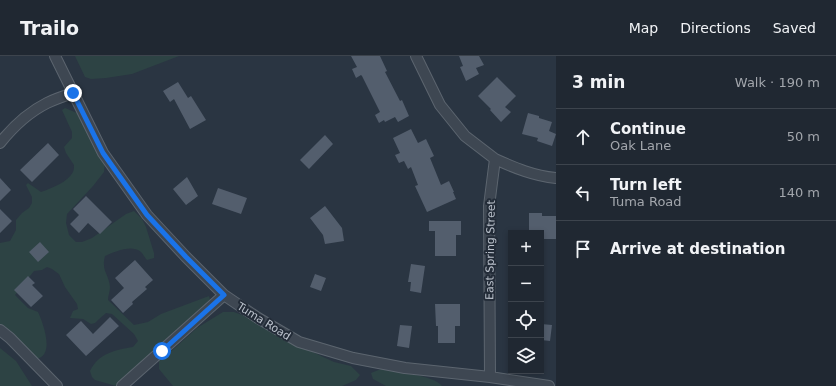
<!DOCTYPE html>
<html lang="en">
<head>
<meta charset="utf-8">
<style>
	:root { --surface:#202832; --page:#28303a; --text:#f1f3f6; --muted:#a2a6ac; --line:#3d444d }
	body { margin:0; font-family:"DejaVu Sans",sans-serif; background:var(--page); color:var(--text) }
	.controls { position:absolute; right:12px; bottom:12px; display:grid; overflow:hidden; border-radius:0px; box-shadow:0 2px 6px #0003 }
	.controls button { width:36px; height:36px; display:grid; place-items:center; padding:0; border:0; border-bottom:1px solid var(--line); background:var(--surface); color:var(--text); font:20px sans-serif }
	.stop { position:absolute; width:12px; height:12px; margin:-9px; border:3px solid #1a73e8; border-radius:50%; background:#fff }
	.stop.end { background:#1a73e8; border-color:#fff; box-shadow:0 1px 4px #0008 }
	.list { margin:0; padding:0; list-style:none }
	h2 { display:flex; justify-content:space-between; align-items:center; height:52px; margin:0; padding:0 16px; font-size:17px }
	h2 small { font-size:13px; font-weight:400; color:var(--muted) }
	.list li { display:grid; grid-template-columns:26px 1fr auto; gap:12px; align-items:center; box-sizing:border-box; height:56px; padding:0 16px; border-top:1px solid var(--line) }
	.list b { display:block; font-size:15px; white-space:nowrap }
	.list p { margin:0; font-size:13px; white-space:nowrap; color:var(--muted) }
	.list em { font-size:13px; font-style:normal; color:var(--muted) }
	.icon { flex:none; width:22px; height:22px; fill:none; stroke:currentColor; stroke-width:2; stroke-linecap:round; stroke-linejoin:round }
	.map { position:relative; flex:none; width:556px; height:330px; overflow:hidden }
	header { display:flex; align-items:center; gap:24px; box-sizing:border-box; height:56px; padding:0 20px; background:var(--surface); border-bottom:1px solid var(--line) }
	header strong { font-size:19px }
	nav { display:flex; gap:22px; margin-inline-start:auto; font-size:14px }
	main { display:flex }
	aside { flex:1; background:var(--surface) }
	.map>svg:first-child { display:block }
	.green { fill:#2d4344 }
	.building { fill:#535e6d }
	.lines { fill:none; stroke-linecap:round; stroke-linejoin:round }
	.street-casing { stroke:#5c656f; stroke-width:12 }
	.street { stroke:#3e4752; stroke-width:10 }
	.route { stroke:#1a73e8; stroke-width:5 }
	.labels { text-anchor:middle; stroke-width:4; stroke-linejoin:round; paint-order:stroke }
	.street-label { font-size:11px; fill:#bbc2cc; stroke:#232c38 }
</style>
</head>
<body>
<header>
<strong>Trailo</strong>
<nav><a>Map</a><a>Directions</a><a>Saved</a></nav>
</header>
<main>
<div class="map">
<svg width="556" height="330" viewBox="0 0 556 330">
	<rect width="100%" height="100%" fill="#2a3542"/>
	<!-- green -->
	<path class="green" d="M 75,0 L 179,0 L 132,18 L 106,22 L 91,23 L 85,21 Z
		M 65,52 L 77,57 L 86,70 L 105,107 L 104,116 L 93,130 L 67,158 L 66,167 L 69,179 L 76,186 L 82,186 L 92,182 L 126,158 L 134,155 L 142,163 L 146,171 L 154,197 L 154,202 L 147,204 C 145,202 143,198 141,196 C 131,188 115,196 105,200 C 101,215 109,218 110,231 C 110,235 108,240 108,244 L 134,269 L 148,266 L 161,258 L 209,240 L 210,244 L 207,250 L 116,330 L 95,324 L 92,321 L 90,315 C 99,297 115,294 133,291 L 138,285 L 134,278 L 112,258 L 106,257 L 98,264 L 95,267 L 91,268 L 83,263 L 70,262 L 73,255 L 78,253 L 77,248 L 65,231 L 59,218 L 52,213 L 47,211 L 42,214 L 34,215 L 15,239 L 28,252 L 38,256 C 43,267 56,301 35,303 L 0,269 L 0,187 L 10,185 L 16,174 L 16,164 L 22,157 L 29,152 L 32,147 L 32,141 L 26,129 L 28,127 L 41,136 C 52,132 68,126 73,116 C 74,114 74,111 74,109 L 66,97 L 64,91 L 72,82 L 72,76 L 62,54 Z
		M 223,256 L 234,256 L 242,259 L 250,263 L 263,271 L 321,300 L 334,306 L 351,310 L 360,319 L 356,324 L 342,330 L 173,330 L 159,313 L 159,305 L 176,291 L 197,272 Z
		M 0,292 L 16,305 L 32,330 L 0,330 Z
		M 381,313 C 395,316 434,319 442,330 L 386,330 L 373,323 L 371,317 Z"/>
	<!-- building -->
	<path class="building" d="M 351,0 L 380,0 L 387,15 L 385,16 L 400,45 L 402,44 L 409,60 L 398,66 L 395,61 L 385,66 L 384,64 L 379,67 L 375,59 L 380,56 L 362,20 L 361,19 L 356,22 L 352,13 L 357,11 Z
		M 459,0 L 479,0 L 484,9 L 476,12 L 479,18 L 466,25 L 460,11 L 463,10 Z
		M 497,21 L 516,40 L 505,51 L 511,56 L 501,66 L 490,54 L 491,53 L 478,40 Z
		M 178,26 L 188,42 L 191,40 L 206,64 L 190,73 L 174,43 L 170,46 L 163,35 Z
		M 528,57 L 539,60 L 539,62 L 552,66 L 549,75 L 556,78 L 552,90 L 537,85 L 538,82 L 522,78 Z
		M 411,73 L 418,87 L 426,83 L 434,100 L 430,102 L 441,129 L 449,125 L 454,136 L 453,136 L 456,143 L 427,156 L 415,130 L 418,129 L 411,111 L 408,113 L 404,105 L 399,107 L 395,99 L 400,97 L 393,82 Z
		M 325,79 L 333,88 L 309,113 L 300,104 Z
		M 48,87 L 59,99 L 32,126 L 20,114 Z
		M 187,121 L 198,140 L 186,149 L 173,133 Z
		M 0,122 L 11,134 L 0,145 Z
		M 218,132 L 247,142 L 241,158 L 212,148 Z
		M 86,140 L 112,166 L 100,178 L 88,167 L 79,177 L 70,168 L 79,159 L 73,153 Z
		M 325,150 L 342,172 L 344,185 L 325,188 L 323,179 L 310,162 Z
		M 0,153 L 12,165 L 0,177 Z
		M 529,157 L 542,157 L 542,160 L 556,160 L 556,183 L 541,183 L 541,177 L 529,177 Z
		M 429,165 L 461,165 L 461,179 L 456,179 L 456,200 L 435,200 L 435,175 L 429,175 Z
		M 40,186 L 49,196 L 38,206 L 29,196 Z
		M 135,204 L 153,224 L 145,231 L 147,233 L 132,246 L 133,248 L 123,257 L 111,244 L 124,232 L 115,222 Z
		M 411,208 L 425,210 L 421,237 L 410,235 L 411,226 L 408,226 Z
		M 315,218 L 326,222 L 321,235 L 310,231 Z
		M 28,220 L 35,227 L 32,229 L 43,240 L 31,251 L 14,234 Z
		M 435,248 L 460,248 L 460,270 L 455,270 L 455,287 L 438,287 L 438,270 L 436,270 Z
		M 110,261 L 119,270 L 86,300 L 66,279 L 81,265 L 93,278 Z
		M 541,268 L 552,269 L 550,285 L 541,284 Z
		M 400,269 L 412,270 L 409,292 L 397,290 Z"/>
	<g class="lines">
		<defs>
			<path id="street" d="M 55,0 L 103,97 L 147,159 L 186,201 L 224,239 L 258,262 L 299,286 L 353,302 L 405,312 L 490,321 L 549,330
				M 416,0 L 440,49 L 465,80 L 495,103 L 489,150 L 490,321
				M 0,87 C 12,72 29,56 47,47 C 55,43 64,40 73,37
				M 495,103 C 515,112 534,120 556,122
				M 0,274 L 10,282 L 57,330
				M 122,330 L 224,239"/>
		</defs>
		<!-- street casing -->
		<use href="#street" class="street-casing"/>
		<!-- street -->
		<use href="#street" class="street"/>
	</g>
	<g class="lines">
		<!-- route -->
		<path class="route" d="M 73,37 L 103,97 L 147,159 L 186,201 L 224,239 L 162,295"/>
	</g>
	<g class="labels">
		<!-- street labels -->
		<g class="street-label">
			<text transform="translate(490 194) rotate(-89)" y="4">East Spring Street</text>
			<text transform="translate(264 265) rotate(32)" y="4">Tuma Road</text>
		</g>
	</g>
</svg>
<div class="controls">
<button>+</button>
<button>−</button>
<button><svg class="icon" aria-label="locate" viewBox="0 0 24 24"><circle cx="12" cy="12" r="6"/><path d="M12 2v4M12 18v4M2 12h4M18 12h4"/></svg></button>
<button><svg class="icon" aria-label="layers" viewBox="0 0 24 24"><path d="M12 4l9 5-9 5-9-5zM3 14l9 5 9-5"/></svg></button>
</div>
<div class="stop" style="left:162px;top:295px"></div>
<div class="stop end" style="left:73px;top:37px"></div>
</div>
<aside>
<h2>3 min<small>Walk · 190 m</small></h2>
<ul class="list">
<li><svg class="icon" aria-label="ahead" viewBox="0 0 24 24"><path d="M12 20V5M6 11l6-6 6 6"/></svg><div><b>Continue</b><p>Oak Lane</p></div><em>50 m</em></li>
<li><svg class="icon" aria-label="left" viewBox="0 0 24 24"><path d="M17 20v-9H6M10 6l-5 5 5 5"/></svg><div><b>Turn left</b><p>Tuma Road</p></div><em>140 m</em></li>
<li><svg class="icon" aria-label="arrive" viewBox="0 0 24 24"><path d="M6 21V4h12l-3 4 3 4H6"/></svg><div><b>Arrive at destination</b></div></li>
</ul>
</aside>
</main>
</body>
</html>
